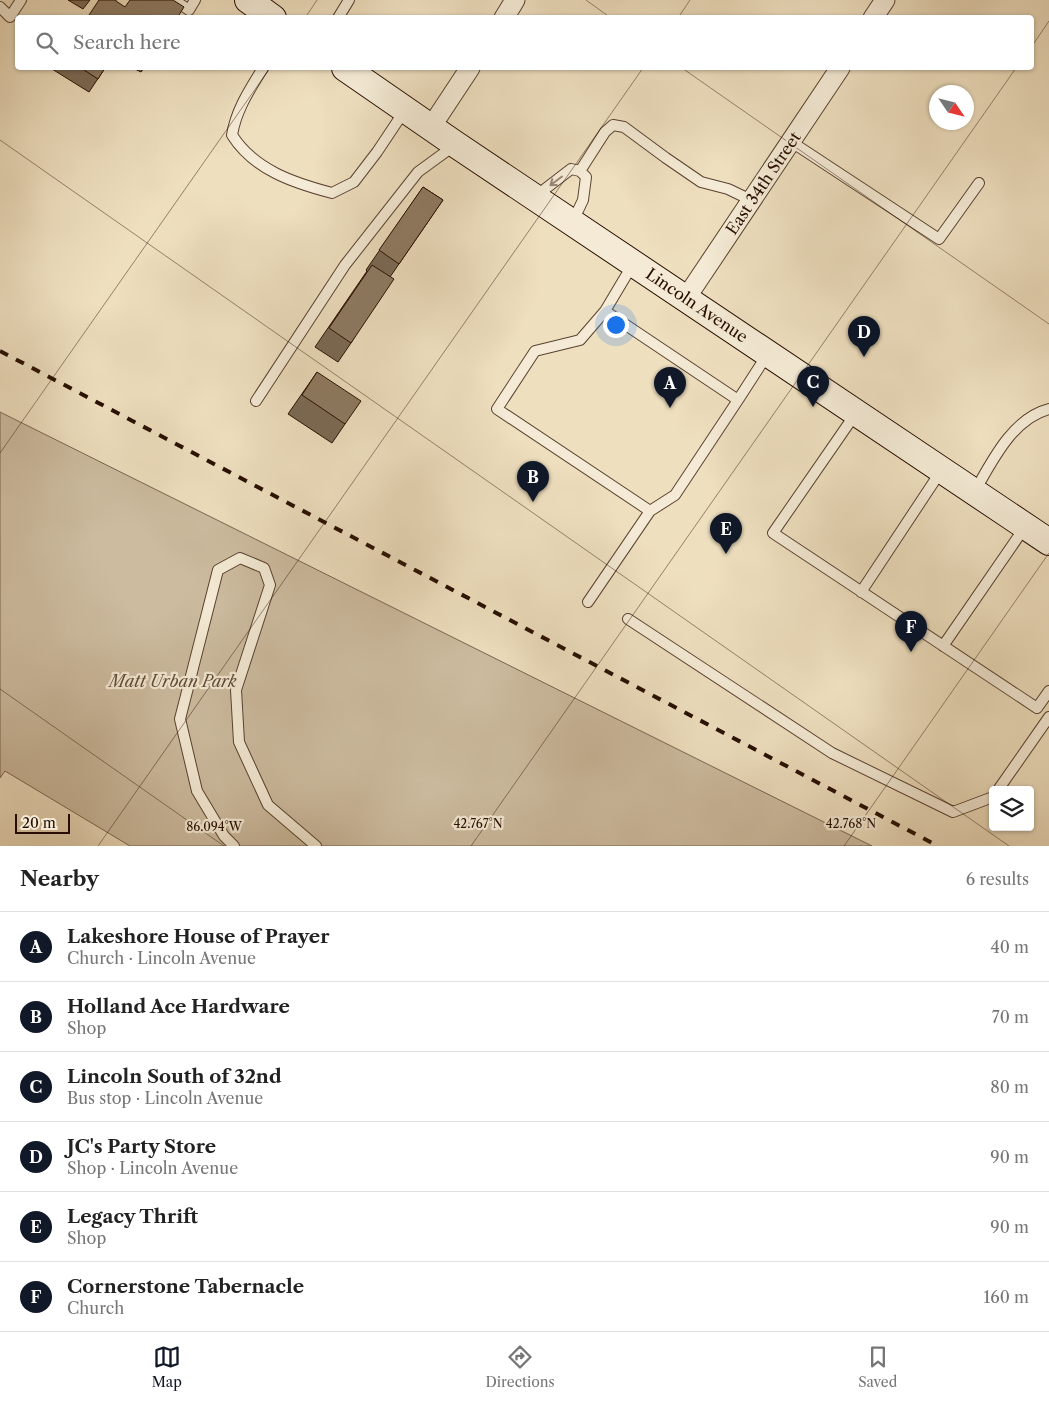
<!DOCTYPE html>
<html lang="en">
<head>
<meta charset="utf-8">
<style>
	:root { --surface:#fff; --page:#f6f6f6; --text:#222; --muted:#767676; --line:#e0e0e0; --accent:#111827 }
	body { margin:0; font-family:"Libre Caslon Text",serif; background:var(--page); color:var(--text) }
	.controls { position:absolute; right:15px; bottom:15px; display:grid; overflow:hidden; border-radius:5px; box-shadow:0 1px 4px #0004 }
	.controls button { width:45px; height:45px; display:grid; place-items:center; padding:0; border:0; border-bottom:1px solid var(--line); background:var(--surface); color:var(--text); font:25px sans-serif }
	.compass { position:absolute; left:929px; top:85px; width:45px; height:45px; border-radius:50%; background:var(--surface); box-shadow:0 1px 4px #0004; rotate:125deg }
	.scale { position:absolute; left:15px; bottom:12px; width:55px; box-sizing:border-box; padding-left:5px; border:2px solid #270e00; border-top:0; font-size:14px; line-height:18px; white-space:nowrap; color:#270e00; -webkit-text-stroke:4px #f4ead5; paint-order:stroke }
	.you { position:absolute; left:615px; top:324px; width:18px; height:18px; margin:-12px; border:4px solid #fff; border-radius:50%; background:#1a73e8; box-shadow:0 0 0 8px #1a73e833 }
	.badge { display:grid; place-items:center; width:32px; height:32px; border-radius:50%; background:var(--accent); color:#fff; font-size:16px; font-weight:700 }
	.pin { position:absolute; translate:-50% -41px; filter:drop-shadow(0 1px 2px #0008) }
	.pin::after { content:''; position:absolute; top:26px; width:18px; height:15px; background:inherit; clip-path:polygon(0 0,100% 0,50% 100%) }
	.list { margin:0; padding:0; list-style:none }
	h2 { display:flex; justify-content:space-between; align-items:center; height:65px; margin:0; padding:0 20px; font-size:21px }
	h2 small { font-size:16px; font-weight:400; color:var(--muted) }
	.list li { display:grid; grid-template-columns:32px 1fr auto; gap:15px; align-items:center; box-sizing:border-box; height:70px; padding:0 20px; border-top:1px solid var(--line) }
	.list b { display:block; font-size:19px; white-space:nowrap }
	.list p { margin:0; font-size:16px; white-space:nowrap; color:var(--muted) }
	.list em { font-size:16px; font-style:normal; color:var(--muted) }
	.icon { flex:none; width:28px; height:28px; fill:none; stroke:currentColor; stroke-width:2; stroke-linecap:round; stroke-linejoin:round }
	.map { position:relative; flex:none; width:1049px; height:846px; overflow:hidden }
	.search { position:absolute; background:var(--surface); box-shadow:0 1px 4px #0004; left:15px; right:15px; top:15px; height:55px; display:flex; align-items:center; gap:12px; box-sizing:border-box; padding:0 18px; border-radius:5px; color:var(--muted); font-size:19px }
	.sheet { height:485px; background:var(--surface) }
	nav { display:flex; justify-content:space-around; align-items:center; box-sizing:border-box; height:70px; border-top:1px solid var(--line); background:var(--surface); font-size:14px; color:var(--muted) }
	nav a { display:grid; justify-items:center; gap:2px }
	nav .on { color:var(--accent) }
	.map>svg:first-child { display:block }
	.green { fill:#ccbb9f; stroke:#7a6450 }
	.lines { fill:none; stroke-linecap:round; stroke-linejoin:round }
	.service-casing { stroke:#594230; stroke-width:12 }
	.minor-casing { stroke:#594230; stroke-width:21 }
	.secondary-casing { stroke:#270e00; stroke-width:28 }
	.service { stroke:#f4ead5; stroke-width:10 }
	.minor { stroke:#f4ead5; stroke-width:19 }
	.secondary { stroke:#f4ead5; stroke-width:26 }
	.rail { stroke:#270e00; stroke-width:4; stroke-dasharray:9 9; stroke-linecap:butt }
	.wall { fill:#7a6a55; stroke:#270e00 }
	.building { fill:#8e7b63; stroke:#270e00 }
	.oneway { stroke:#988775 }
	.ticks { fill:none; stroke:#270e00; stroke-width:1; stroke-opacity:0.45 }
	.labels { text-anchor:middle; stroke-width:4.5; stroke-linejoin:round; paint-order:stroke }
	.street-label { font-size:16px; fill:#270e00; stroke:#f4ead5 }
	.park-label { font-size:16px; font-style:italic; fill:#614b38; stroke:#f4ead5 }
	.ticks-label { font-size:12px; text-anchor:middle; fill:#270e00; stroke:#f4ead5; stroke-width:4.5; stroke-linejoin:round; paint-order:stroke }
</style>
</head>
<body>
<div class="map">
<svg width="1049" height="846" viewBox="0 0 1049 846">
	<rect width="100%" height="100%" fill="#eedfbf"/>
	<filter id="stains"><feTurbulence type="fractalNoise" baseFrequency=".004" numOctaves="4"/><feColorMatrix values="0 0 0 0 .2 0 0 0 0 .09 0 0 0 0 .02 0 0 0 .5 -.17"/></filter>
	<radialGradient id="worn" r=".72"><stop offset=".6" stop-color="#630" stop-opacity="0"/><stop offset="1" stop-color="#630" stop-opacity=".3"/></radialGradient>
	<!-- green -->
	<path class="green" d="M 0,412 L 872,846 L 130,846 L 5,771 L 0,778 Z"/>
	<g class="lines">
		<defs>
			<path id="service" d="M 174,0 L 189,10 L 195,0
				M 0,7 L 10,17 L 21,0
				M 338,18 L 349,0
				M 263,68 C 250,89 236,110 232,135 C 254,170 294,183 332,193 L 354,182 L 377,152 L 405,110
				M 790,141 L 939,239 L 979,183
				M 580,171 L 605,132 L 613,125 L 624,127 L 666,158 L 701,182 L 728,189 L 751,200
				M 536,196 L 571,169 L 580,171 L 586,177 L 583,200 L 573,221
				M 605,311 L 738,400 L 675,495 L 650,511
				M 738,400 L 767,355
				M 256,401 L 345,265 L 418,172 L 455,145
				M 856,413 L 773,533 L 1037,708 L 1049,691
				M 975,491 C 992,461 1013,418 1049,409
				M 861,592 L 941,471
				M 588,602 L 650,511 L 497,409 L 535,351 L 580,340 L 605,311 L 633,264
				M 628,619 L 832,753 L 953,812 L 993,797
				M 943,646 L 1025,527
				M 998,790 L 1049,717
				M 234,846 L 224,836 L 197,791 L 180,719 L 218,570 L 240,558 L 264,568 L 270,585 L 236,690 L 239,742 L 268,805 L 316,846"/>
			<path id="minor" d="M 504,18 L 515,0
				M 873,18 L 885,0
				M 431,127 L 470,68
				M 686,298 L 840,68"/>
			<path id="secondary" d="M 248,0 L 273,18
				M 345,68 L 455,144 L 1049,542"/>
		</defs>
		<!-- service casing -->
		<use href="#service" class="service-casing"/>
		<!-- minor casing -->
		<use href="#minor" class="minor-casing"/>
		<!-- secondary casing -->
		<use href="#secondary" class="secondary-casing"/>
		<!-- service -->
		<use href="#service" class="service"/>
		<!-- minor -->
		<use href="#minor" class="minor"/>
		<!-- secondary -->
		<use href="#secondary" class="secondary"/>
		<!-- rail -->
		<path class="rail" d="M 0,351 L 938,846"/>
	</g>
	<!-- wall -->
	<path class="wall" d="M 68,0 L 90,0 L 83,9 Z
		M 53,68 L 105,68 L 89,92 L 52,69 Z
		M 133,68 L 144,68 L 141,72 Z
		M 423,187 L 443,200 L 390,277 L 351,343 L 338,362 L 315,347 L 367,271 L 366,270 Z
		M 317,372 L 345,424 L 332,443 L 288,414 Z"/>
	<!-- building -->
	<path class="building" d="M 99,0 L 116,0 L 116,1 L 125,7 L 130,0 L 173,0 L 184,7 L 177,18 L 87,18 Z
		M 81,68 L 105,68 L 98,79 Z
		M 423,187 L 443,200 L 399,264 L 379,250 Z
		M 372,265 L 394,279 L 351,343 L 329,328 Z
		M 317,372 L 361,401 L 345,424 L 302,395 Z"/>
	<!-- one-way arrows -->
	<defs><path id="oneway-shaft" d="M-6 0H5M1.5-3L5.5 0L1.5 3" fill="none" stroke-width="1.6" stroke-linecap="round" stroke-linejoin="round" transform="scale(1.25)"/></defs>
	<use class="oneway" href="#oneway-shaft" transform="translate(556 181) rotate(143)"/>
	<!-- ticks -->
	<path class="ticks" d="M 586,0 L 611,18M 305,18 L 317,0M 678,18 L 690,0M 1032,46 L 1049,21M 682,68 L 1049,324M 0,140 L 1009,846M 0,453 L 270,68M 0,689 L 224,846M 98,846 L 643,68M 471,846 L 1016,68M 844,846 L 1049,553"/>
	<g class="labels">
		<!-- street labels -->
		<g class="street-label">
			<text transform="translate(763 183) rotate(-56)" y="6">East 34th Street</text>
			<text transform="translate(697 305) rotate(34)" y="6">Lincoln Avenue</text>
		</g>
		<!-- park labels -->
		<g class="park-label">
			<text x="173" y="687">Matt Urban Park</text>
		</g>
	</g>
	<g class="ticks-label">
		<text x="478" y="828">42.767°N</text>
		<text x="851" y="828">42.768°N</text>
		<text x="214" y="831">86.094°W</text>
	</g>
	<rect width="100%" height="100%" filter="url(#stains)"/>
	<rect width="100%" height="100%" fill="url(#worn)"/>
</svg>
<div class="controls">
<button><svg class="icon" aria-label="layers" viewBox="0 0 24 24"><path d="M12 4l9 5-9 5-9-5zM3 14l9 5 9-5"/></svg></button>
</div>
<svg class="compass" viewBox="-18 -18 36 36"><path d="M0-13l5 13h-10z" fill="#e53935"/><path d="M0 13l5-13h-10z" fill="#767676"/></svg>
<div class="scale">20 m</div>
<div class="you"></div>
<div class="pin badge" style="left:670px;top:408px">A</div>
<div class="pin badge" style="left:533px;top:502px">B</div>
<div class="pin badge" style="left:813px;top:407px">C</div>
<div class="pin badge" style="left:864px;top:357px">D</div>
<div class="pin badge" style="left:726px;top:554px">E</div>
<div class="pin badge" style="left:911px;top:652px">F</div>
<div class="search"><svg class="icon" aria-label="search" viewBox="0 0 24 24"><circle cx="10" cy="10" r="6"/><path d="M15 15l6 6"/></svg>Search here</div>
</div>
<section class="sheet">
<h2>Nearby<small>6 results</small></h2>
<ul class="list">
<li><span class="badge">A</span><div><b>Lakeshore House of Prayer</b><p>Church · Lincoln Avenue</p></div><em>40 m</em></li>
<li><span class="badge">B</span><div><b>Holland Ace Hardware</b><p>Shop</p></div><em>70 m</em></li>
<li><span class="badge">C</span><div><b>Lincoln South of 32nd</b><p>Bus stop · Lincoln Avenue</p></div><em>80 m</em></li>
<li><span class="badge">D</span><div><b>JC's Party Store</b><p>Shop · Lincoln Avenue</p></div><em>90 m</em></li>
<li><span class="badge">E</span><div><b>Legacy Thrift</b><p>Shop</p></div><em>90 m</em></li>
<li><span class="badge">F</span><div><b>Cornerstone Tabernacle</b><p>Church</p></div><em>160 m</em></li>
</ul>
</section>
<nav>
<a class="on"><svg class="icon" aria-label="map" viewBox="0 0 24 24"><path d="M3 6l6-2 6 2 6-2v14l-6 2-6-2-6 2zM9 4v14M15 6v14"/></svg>Map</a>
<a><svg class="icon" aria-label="directions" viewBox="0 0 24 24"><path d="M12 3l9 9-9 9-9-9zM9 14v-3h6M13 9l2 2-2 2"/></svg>Directions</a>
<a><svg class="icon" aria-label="saved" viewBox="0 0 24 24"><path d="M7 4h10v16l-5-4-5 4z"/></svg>Saved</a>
</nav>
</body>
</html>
